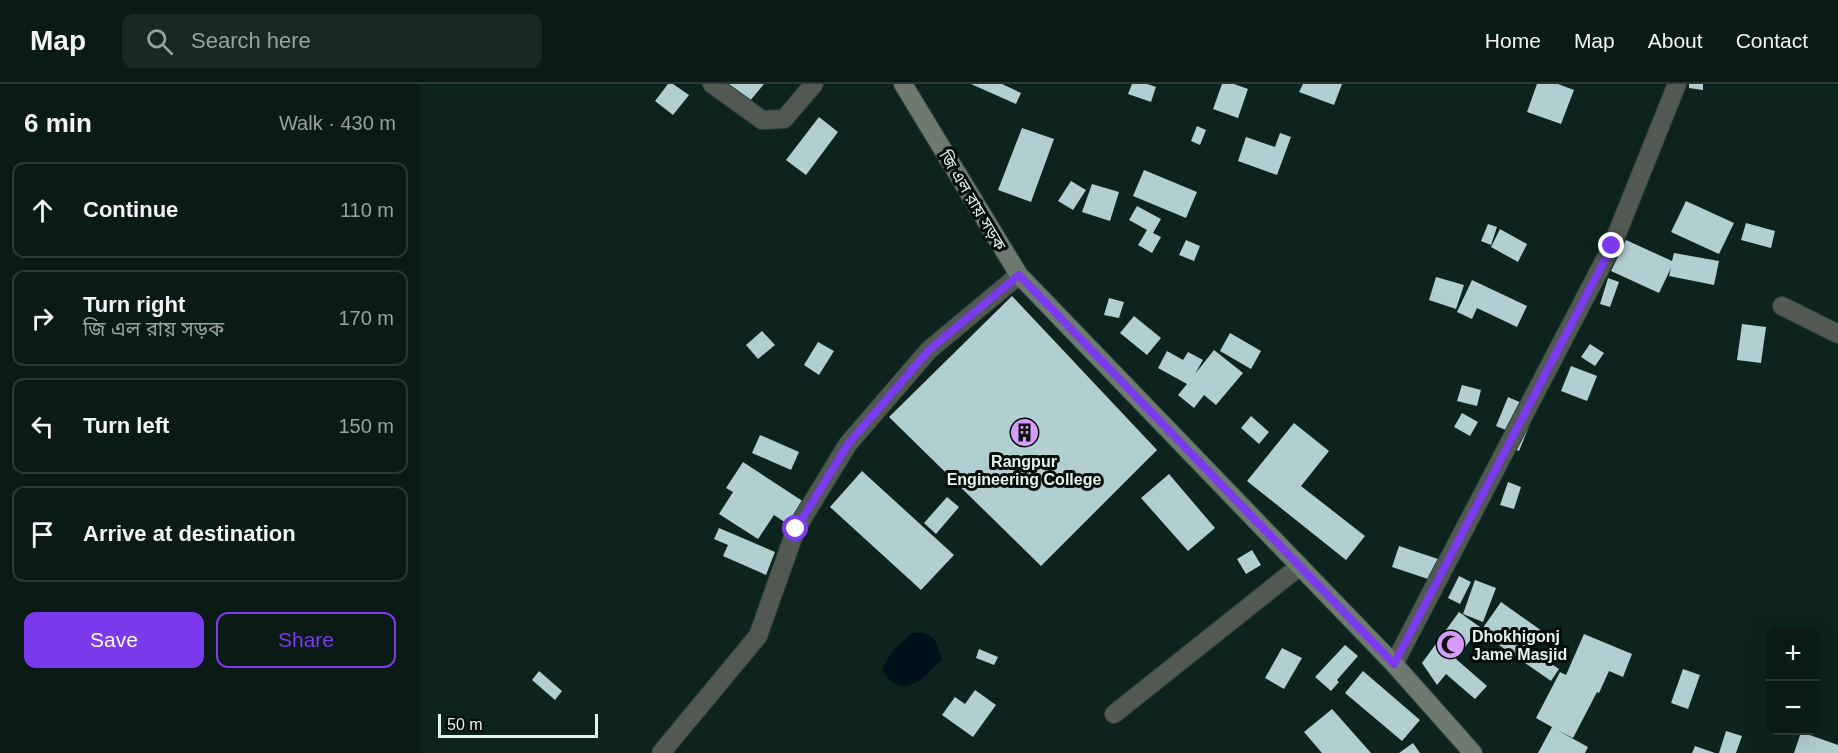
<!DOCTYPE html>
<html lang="en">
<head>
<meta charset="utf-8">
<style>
	:root { --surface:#0a1b16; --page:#182823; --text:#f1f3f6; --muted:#99a1a1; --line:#2a3935; --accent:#7c3aed }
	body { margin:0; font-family:Helvetica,"Noto Sans Bengali",sans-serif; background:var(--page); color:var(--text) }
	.controls { position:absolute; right:18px; bottom:18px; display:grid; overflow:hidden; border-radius:12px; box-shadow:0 6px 24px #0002 }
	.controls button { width:54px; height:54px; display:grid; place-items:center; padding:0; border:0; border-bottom:2px solid var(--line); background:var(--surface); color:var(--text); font:30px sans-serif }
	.scale { position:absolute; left:18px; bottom:15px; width:160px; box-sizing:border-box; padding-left:6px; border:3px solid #e5f3ee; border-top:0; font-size:16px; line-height:21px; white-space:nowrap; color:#e5f3ee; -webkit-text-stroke:4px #030b08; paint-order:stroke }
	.stop { position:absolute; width:18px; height:18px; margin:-14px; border:4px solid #7c3aed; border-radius:50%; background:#fff }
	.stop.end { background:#7c3aed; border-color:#fff; box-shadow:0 2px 6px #0008 }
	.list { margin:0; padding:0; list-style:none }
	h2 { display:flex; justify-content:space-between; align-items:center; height:78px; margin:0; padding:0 24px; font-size:26px }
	h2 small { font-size:20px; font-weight:400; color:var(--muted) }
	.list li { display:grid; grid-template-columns:39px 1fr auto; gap:18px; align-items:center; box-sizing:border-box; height:96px; margin:0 12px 12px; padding:0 12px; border:2px solid var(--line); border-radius:12px }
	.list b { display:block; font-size:22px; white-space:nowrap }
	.list p { margin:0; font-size:20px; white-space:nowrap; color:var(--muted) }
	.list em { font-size:20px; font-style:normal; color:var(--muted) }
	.actions { display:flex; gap:12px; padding:18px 24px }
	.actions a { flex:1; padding:14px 0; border:2px solid var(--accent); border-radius:12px; text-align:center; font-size:21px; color:var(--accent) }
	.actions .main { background:var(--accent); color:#fff }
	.icon { flex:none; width:33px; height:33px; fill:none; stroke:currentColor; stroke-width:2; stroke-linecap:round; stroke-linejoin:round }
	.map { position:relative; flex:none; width:1418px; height:669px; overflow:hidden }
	header { display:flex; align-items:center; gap:36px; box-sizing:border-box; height:84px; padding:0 30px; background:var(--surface); border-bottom:2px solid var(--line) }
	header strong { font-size:28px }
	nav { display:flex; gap:33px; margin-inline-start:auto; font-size:21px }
	.search { width:420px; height:54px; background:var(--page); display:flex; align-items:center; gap:15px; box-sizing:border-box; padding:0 21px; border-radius:12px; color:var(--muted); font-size:22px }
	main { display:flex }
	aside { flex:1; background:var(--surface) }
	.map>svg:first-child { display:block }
	.water { fill:#00101b }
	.building { fill:#b1ced0 }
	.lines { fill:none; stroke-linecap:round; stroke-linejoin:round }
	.street-casing { stroke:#2b413b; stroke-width:20 }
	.secondary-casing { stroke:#2b413b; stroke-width:20 }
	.street { stroke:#515952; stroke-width:18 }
	.secondary { stroke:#6e796f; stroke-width:18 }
	.route { stroke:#7c3aed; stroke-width:8 }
	.labels { text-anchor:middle; stroke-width:6; stroke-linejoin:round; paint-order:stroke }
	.street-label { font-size:16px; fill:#e5f3ee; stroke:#030b08 }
	.poi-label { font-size:16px; font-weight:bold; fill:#e5f3ee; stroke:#030b08 }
</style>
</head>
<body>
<header>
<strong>Map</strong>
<div class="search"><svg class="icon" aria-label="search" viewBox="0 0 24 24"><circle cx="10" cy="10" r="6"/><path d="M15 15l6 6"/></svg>Search here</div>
<nav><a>Home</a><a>Map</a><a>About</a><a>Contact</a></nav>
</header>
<main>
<aside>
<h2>6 min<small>Walk · 430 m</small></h2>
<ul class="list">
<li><svg class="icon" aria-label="ahead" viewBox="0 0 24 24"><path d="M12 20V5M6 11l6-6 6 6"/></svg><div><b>Continue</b></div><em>110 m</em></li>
<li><svg class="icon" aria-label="right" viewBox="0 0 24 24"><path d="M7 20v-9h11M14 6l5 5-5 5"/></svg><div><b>Turn right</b><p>জি এল রায় সড়ক</p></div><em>170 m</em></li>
<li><svg class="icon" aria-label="left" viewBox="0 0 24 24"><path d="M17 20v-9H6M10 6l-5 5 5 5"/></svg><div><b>Turn left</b></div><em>150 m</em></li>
<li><svg class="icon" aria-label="arrive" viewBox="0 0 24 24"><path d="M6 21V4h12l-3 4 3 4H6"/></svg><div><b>Arrive at destination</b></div></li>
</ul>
<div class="actions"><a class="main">Save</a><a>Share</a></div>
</aside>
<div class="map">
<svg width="1418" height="669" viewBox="0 0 1418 669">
	<rect width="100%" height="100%" fill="#0d241e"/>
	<!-- water -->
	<path class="water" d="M 492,549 L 504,549 L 514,554 L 522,575 C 504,594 481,620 462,585 L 473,566 Z"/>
	<!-- building -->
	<path class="building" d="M 248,0 L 253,0 L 269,11 L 253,31 L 235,17 Z
		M 308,0 L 344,0 L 329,18 Z
		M 551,0 L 582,0 L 601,9 L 596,20 Z
		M 712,0 L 727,0 L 736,3 L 731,18 L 708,10 Z
		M 802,0 L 814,0 L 828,5 L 818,34 L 793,25 Z
		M 883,0 L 922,0 L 914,21 L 879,8 Z
		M 1117,0 L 1138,0 L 1154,6 L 1141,40 L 1107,28 Z
		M 1269,0 L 1283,0 L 1283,6 L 1269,4 Z
		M 399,33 L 418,48 L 386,91 L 366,76 Z
		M 777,42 L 786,46 L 780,61 L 771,57 Z
		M 602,44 L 634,55 L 611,118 L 578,106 Z
		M 860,49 L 871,53 L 857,91 L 818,77 L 826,53 L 855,63 Z
		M 724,86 L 777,108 L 766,134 L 713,112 Z
		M 651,97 L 666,106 L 653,126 L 638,117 Z
		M 672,100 L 699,108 L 690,137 L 662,128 Z
		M 1266,117 L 1314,139 L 1299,170 L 1251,148 Z
		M 717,122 L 741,135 L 733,149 L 741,153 L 732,169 L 718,161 L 727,146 L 709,136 Z
		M 1326,139 L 1355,147 L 1351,164 L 1321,156 Z
		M 1068,140 L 1077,143 L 1071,161 L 1061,157 Z
		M 1080,145 L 1107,160 L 1098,178 L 1071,163 Z
		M 766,156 L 780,162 L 774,177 L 759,171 Z
		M 1206,156 L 1252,177 L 1254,169 L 1299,177 L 1294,201 L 1249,192 L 1251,184 L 1239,209 L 1191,187 Z
		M 1016,193 L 1044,201 L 1036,225 L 1009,216 Z
		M 1188,194 L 1199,198 L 1190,223 L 1180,220 Z
		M 1052,196 L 1107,222 L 1097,243 L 1057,224 L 1052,235 L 1037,228 Z
		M 592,212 L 737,366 L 621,482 L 469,333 Z
		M 689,214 L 704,218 L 699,234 L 684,231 Z
		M 714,232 L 741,254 L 727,271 L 700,249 Z
		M 1322,240 L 1346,243 L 1341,279 L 1317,276 Z
		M 342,247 L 355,261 L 338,275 L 326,261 Z
		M 810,249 L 841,267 L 831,285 L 800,267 Z
		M 398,258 L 414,267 L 399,291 L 384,281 Z
		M 1170,260 L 1184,269 L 1175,282 L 1161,273 Z
		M 794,266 L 823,289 L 796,321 L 784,311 L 774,324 L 758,311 L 767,300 L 738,284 L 747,267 L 763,276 L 768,268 L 783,276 L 775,290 Z
		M 1151,282 L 1177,292 L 1167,317 L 1141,307 Z
		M 1042,301 L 1061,306 L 1057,322 L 1037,317 Z
		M 1088,313 L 1116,325 L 1099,367 L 1080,359 L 1086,346 L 1076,342 Z
		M 1042,329 L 1058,338 L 1050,352 L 1034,343 Z
		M 831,332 L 849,348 L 839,360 L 821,344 Z
		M 874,339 L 909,367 L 881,402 L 945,452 L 926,476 L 827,397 Z
		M 340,351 L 379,368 L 371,386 L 332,369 Z
		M 323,378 L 384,418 L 369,441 L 354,431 L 338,455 L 299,430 L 313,408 L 306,404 Z
		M 442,387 L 534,471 L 501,506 L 410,423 Z
		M 749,390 L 795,444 L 768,467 L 721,414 Z
		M 1088,398 L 1101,403 L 1094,425 L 1080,421 Z
		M 527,413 L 539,423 L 516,450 L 504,439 Z
		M 299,444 L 355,468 L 346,491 L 303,472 L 308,461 L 294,455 Z
		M 979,462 L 1021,476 L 1014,497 L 972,483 Z
		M 832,466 L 841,481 L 826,490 L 817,475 Z
		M 1039,492 L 1051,498 L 1040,520 L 1028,514 Z
		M 1055,496 L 1076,504 L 1063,538 L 1043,530 Z
		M 1081,518 L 1122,547 L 1109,565 L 1139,585 L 1131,597 L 1060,548 Z
		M 1039,528 L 1060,543 L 1036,575 L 1067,602 L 1055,615 L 1026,590 L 1017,601 L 1002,579 Z
		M 1164,550 L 1212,570 L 1203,593 L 1189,587 L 1179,609 L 1177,608 L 1153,654 L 1137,646 L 1168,663 L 1165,669 L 1118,669 L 1132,643 L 1116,634 L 1140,588 L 1146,591 Z
		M 925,561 L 938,572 L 917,596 L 919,598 L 911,607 L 895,593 Z
		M 862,564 L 882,574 L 864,605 L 845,594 Z
		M 559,565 L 578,573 L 574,581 L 556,574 Z
		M 1263,585 L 1280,591 L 1268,625 L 1251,619 Z
		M 119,587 L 142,607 L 135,616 L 112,596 Z
		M 943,587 L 1000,636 L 982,657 L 925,609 Z
		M 555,606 L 576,621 L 553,653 L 522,631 L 535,613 L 545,620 Z
		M 912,625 L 951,669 L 902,669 L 884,648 Z
		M 1306,647 L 1322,652 L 1316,669 L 1299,669 Z
		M 1381,648 L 1418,661 L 1418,669 L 1374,669 Z
		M 993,659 L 1000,669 L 979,669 Z
		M 1275,662 L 1295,669 L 1272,669 Z"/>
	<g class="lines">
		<defs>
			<path id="street" d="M 292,0 L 342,36 L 364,35 L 394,0
				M 1362,222 L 1418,250
				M 974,580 L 1192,162 L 1257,0
				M 694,630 L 880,482
				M 241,669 L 338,552 L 376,445 L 428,360 L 509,266 L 599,191"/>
			<path id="secondary" d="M 483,0 L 599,191 L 974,580 L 1053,669"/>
		</defs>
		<!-- street casing -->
		<use href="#street" class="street-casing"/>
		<!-- secondary casing -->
		<use href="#secondary" class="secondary-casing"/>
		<!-- street -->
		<use href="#street" class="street"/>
		<!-- secondary -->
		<use href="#secondary" class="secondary"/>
	</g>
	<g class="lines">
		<!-- route -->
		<path class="route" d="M 376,445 L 428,360 L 509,266 L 599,191 L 974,580 L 1192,162"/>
	</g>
	<!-- icons -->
	<defs>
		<symbol id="building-disc" viewBox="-11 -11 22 22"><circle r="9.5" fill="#d59cfb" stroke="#030b08"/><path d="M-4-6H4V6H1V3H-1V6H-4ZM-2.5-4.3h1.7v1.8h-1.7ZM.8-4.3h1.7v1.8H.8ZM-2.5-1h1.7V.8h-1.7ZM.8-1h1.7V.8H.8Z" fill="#111"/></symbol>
		<symbol id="mosque-disc" viewBox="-11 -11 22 22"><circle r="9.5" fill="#d59cfb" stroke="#030b08"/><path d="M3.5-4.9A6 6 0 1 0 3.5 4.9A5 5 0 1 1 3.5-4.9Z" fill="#111"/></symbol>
	</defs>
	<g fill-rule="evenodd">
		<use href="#building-disc" x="588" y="332" width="33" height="33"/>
		<use href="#mosque-disc" x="1014" y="544" width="33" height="33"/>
	</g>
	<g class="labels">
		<!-- street labels -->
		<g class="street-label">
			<text transform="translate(553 116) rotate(59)" y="6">জি এল রায় সড়ক</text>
		</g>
		<!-- poi labels -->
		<g class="poi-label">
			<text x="604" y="383">Rangpur<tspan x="604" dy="18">Engineering College</tspan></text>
			<text x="1052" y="558" text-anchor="start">Dhokhigonj<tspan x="1052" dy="18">Jame Masjid</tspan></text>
		</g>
	</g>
</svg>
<div class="controls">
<button>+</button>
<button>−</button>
</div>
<div class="scale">50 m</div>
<div class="stop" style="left:376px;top:445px"></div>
<div class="stop end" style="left:1192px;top:162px"></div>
</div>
</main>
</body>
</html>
